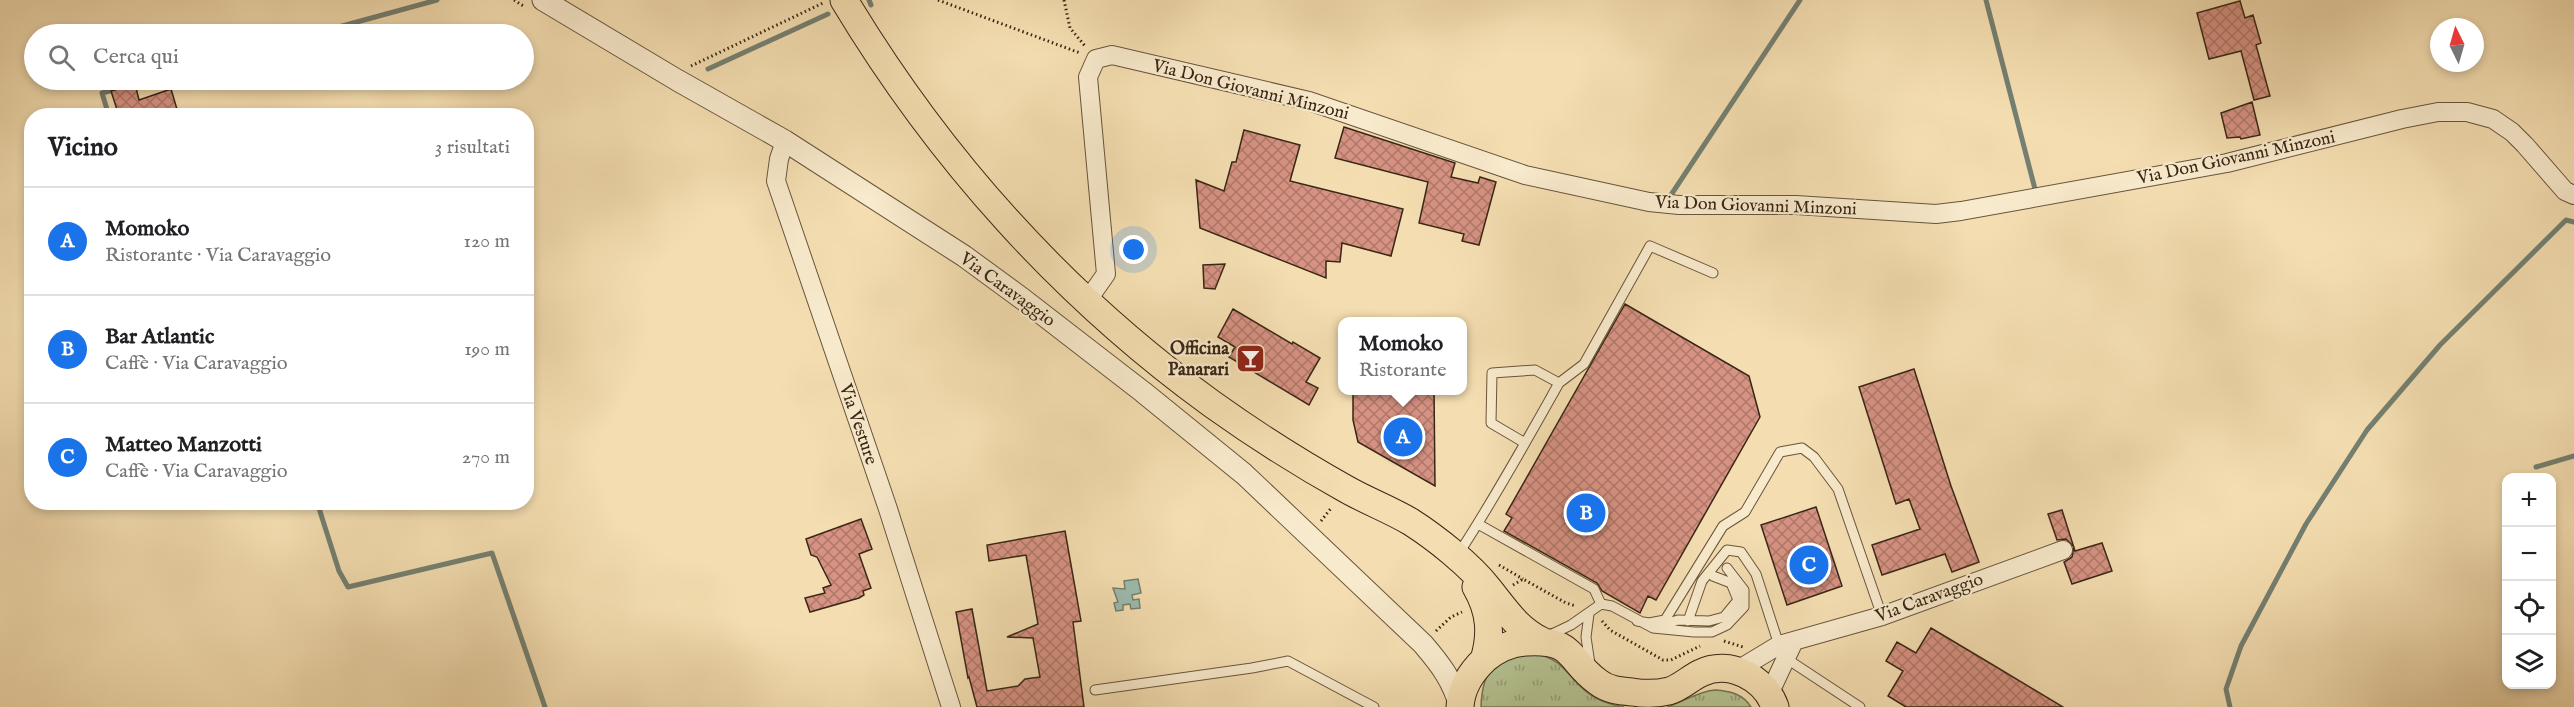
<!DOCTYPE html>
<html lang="it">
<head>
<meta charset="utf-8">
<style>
	:root { --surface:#fff; --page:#f6f6f6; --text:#202124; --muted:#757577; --line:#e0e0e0; --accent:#1a73e8 }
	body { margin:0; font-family:"IM FELL English",serif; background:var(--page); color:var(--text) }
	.controls { position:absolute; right:18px; bottom:18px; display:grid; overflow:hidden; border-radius:12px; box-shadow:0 3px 9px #0003 }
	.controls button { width:54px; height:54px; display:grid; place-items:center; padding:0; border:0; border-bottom:2px solid var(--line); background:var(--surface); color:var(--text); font:30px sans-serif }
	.compass { position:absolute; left:2430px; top:18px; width:54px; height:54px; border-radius:50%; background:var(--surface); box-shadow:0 3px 9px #0003; rotate:355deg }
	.you { position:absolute; left:1134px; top:250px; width:21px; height:21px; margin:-15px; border:4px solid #fff; border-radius:50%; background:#1a73e8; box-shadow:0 0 0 9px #1a73e833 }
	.badge { display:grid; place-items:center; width:39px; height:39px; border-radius:50%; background:var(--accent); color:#fff; font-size:20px; font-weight:700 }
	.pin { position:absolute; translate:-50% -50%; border:3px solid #fff; box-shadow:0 2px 6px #0006 }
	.popup { position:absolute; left:1338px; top:317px; width:129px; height:78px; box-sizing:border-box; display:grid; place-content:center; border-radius:12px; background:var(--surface); filter:drop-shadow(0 2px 4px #0005); font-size:20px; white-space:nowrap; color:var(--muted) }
	.popup b { font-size:22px; color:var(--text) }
	.popup::after { content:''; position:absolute; left:50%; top:100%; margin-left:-12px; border:12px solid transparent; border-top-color:var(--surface) }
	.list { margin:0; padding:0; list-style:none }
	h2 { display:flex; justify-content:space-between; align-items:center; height:78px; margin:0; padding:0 24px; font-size:26px }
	h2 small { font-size:20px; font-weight:400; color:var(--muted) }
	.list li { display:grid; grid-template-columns:39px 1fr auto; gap:18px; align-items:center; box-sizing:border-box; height:108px; padding:0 24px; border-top:2px solid var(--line) }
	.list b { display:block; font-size:22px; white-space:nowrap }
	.list p { margin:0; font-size:20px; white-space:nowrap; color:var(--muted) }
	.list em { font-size:20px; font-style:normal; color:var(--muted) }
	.icon { flex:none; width:33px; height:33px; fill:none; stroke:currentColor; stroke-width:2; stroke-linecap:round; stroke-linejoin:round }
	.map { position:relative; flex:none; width:2574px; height:707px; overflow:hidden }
	.search { position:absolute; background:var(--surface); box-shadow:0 3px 9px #0003; left:24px; top:24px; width:510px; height:66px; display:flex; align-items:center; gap:15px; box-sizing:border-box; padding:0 21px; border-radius:33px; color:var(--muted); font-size:22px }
	.panel { position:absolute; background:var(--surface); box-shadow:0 3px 9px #0003; left:24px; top:108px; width:510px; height:402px; border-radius:24px }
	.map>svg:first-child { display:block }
	.grass { fill:url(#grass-tufts); stroke:#777453; stroke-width:1.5 }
	.water { fill:#9cbcaf; stroke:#748071; stroke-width:1.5 }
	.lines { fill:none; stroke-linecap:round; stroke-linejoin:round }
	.stream { stroke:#748071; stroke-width:5 }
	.building { fill:url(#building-cross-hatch); stroke:#392615; stroke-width:1.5 }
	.service-casing { stroke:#68543c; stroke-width:11 }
	.minor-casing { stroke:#68543c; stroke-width:20 }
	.tertiary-casing { stroke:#68543c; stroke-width:23 }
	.primary-casing { stroke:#392615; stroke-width:29 }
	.path { stroke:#392615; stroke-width:3; stroke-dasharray:1.5 3; stroke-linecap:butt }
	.service { stroke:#f8eacc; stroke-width:9 }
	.minor { stroke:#f8eacc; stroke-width:18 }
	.tertiary { stroke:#f8eacc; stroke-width:21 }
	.primary { stroke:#f4deb1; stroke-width:27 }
	.labels { text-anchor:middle; stroke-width:4.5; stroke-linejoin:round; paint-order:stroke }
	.street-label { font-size:18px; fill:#392615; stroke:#f8eacc }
	.poi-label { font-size:18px; font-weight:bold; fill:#392615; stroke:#f8eacc; text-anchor:end }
</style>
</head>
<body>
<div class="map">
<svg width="2574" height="707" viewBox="0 0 2574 707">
	<defs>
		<pattern id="grass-tufts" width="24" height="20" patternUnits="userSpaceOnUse" patternTransform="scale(1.5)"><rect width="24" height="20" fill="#b5c291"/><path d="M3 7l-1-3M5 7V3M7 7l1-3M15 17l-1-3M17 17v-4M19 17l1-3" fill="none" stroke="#949d75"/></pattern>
		<pattern id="building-cross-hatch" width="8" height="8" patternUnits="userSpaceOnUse" patternTransform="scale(1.5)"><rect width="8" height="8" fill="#d69282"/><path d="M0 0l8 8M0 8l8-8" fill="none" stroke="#af7769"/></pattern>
	</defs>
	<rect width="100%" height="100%" fill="#f4deb1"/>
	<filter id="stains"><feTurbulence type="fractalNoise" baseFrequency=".00333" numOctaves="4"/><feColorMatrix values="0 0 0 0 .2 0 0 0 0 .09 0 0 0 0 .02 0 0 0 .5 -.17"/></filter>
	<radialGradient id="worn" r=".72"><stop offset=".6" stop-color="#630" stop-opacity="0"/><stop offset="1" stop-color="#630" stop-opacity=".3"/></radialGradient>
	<!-- grass -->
	<path class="grass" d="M 1536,654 C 1564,659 1568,678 1588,693 C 1598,701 1612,705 1624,707 L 1481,707 C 1482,665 1498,658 1536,654 Z
		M 1715,690 C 1730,691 1743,694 1751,707 L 1667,707 C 1683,702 1699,691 1715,690 Z"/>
	<!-- water -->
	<path class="water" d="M 1138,579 L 1141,593 L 1132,595 L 1133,600 L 1139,599 L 1140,608 L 1131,609 L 1130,604 L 1123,605 L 1123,610 L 1116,611 L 1114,603 L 1118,602 L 1113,588 L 1125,589 L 1124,581 Z"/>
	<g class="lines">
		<!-- stream -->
		<path class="stream" d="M 869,0 L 871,5
			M 1986,0 L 2035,189
			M 313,34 L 437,0
			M 708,69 L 828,14
			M 109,116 L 102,93 L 151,80
			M 1667,201 L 1800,0
			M 2536,467 L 2574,456
			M 317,502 L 339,571 L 348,587 L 492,553 L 545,707
			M 2230,707 L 2226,689 L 2241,646 L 2306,524 L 2367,430 L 2440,345 L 2566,220 L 2574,222"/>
	</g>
	<!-- building -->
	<path class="building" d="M 2240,1 L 2245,18 L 2253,15 L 2261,43 L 2256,45 L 2270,96 L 2254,100 L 2241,51 L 2209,59 L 2197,13 Z
		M 135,84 L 139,100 L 171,89 L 179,116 L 161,116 L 160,111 L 144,116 L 119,116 L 111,91 Z
		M 2252,102 L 2260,135 L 2241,139 L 2240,137 L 2227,138 L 2221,113 Z
		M 1344,127 L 1455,163 L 1451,177 L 1478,183 L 1480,177 L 1496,182 L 1479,245 L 1462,241 L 1464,234 L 1419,223 L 1428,182 L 1335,158 Z
		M 1244,130 L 1300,145 L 1290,181 L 1403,209 L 1391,256 L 1342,243 L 1340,262 L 1326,261 L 1326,278 L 1200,228 L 1196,180 L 1224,191 L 1232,162 L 1236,162 Z
		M 1225,264 L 1215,289 L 1204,288 L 1203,265 Z
		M 1625,304 L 1749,376 L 1760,417 L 1656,600 L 1648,596 L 1640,613 L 1602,591 L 1597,583 L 1504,531 L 1512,518 L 1506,514 Z
		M 1233,309 L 1292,344 L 1293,342 L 1320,358 L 1306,382 L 1318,388 L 1309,405 L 1229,357 L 1235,347 L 1218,337 Z
		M 1914,369 L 1951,486 L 1979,562 L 1952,572 L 1945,554 L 1882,575 L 1872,545 L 1920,529 L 1909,499 L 1896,504 L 1859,387 Z
		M 1353,390 L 1434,390 L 1435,486 L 1358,442 L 1353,420 Z
		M 1816,507 L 1842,586 L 1787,605 L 1761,525 Z
		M 2062,510 L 2075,551 L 2102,543 L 2112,571 L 2072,584 L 2064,562 L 2072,557 L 2074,547 L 2066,539 L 2057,540 L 2048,514 Z
		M 861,519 L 872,549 L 859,554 L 871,588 L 863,591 L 864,595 L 859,598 L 810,612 L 805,598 L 825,593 L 823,588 L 831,585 L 817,557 L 811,555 L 806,539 Z
		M 1065,531 L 1081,621 L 1073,622 L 1084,707 L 977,707 L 969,677 L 968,678 L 956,612 L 972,609 L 987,691 L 1018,686 L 1025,679 L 1040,677 L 1033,638 L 1007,637 L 1038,624 L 1026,555 L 989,561 L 987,545 Z
		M 1931,628 L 1993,665 L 2063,707 L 1906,707 L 1888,696 L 1903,671 L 1886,661 L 1897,642 L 1916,653 Z"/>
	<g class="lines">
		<defs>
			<path id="service" d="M 1559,383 L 1584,364 L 1650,246 L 1713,273
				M 1478,524 L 1594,589 L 1601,604
				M 1459,553 C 1495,498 1527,440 1559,383 L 1535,370 L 1492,373 L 1491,423 L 1525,443
				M 1589,614 L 1586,637 L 1590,664
				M 1637,621 L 1649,623 L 1665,620 L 1723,526 L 1745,512 L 1780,452 L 1802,448 L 1814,457 L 1838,489 L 1882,616
				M 1688,621 L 1702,581 L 1727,550 L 1741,552 L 1756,574 L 1779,645
				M 1662,625 L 1678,620 L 1709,621 L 1724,617 L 1738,600 L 1731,583 L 1713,576
				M 1550,635 L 1571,625 L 1601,604 L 1612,606 L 1653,628 L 1694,632 L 1712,632 L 1727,625 L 1744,607 L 1744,590 L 1727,568
				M 1784,657 L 1860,707
				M 1095,690 L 1252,668 L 1288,661 L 1374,707"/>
			<path id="minor" d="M 785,141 L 779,159 L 776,181 L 888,509 L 951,707
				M 1087,301 L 1106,274 L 1088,77 L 1096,59 L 1112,55 L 1309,101 L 1525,175 L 1649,202 L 1679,205 L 1796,205 L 1936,214 L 1961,211 L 2227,163 L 2402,119 L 2438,112 L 2467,112 L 2493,119 L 2512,132 L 2525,145 L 2565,191 L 2574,195
				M 1730,669 L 1741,668 L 1779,645 L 1882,616 L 2063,550
				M 1771,698 L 1772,688 L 1794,641"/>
			<path id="tertiary" d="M 543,0 L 677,80 L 785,141 L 964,256 L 1024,300 L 1143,392 L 1244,474 L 1423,644 C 1441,665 1453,681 1460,707"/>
			<path id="primary" d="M 844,0 C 939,158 1063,296 1212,404 C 1254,434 1301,464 1346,489 C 1367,501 1391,510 1411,522 C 1436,538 1470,565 1488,588 C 1505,609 1517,629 1542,641
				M 1476,587 C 1490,611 1492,634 1484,660
				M 1460,707 C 1461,688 1471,672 1485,659 C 1497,649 1510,643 1526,642 C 1576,639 1567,660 1598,682 C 1608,690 1620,691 1632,692 C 1645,694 1657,694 1669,691 C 1680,688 1690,678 1701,673 C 1729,659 1765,678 1775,707"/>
		</defs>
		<!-- service casing -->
		<use href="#service" class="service-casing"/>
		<!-- minor casing -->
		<use href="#minor" class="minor-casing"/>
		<!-- tertiary casing -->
		<use href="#tertiary" class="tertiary-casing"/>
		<!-- primary casing -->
		<use href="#primary" class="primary-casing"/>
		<!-- path -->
		<path class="path" d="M 514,0 L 525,7
			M 938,0 L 1080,53
			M 1064,0 L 1070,28 L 1085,46
			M 691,66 L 823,3
			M 1321,521 L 1332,507
			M 1499,565 L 1523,579
			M 1513,585 L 1523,579 L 1566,603 L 1576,606
			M 1602,621 L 1610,630 L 1663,660 L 1671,660 L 1700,646
			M 1436,631 L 1451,617 L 1462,612
			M 1724,641 L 1743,647"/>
		<!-- service -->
		<use href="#service" class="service"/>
		<!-- minor -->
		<use href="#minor" class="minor"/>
		<!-- tertiary -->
		<use href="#tertiary" class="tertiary"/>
		<!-- primary -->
		<use href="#primary" class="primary"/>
	</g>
	<!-- icons -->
	<defs>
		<symbol id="bar-square" viewBox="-11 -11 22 22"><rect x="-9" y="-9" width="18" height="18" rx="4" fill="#8f2418" stroke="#f8eacc"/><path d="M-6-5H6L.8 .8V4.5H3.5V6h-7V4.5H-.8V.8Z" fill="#fff"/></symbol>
	</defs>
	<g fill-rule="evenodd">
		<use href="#bar-square" x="1234" y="342" width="33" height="33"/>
	</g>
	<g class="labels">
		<!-- street labels -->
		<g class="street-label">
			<text transform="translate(1251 89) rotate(14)" y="6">Via Don Giovanni Minzoni</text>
			<text transform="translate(2236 157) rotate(-12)" y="6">Via Don Giovanni Minzoni</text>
			<text transform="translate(1756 205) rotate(2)" y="6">Via Don Giovanni Minzoni</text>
			<text transform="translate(1008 289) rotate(36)" y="6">Via Caravaggio</text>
			<text transform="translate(859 424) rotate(71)" y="6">Via Vesture</text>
			<text transform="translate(1929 597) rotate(-20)" y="6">Via Caravaggio</text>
		</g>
		<!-- poi labels -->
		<g class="poi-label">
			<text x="1229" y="354">Officina<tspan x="1229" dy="21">Panarari</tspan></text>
		</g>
	</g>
	<rect width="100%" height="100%" filter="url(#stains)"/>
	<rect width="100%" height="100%" fill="url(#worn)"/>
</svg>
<div class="controls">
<button>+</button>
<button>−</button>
<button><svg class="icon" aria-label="locate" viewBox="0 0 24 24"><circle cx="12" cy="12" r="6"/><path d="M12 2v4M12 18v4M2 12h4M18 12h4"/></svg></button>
<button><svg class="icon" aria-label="layers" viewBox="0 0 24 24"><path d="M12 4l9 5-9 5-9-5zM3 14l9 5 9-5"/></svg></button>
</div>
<svg class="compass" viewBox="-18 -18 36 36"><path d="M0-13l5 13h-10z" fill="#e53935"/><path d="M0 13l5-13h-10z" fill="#757577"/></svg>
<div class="you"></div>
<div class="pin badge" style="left:1403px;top:437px">A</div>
<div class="popup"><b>Momoko</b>Ristorante</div>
<div class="pin badge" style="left:1586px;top:513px">B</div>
<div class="pin badge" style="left:1809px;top:565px">C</div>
<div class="search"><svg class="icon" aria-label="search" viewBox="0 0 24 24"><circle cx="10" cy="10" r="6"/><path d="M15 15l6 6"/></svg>Cerca qui</div>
<section class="panel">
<h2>Vicino<small>3 risultati</small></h2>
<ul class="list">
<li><span class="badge">A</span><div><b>Momoko</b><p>Ristorante · Via Caravaggio</p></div><em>120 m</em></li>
<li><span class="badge">B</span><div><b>Bar Atlantic</b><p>Caffè · Via Caravaggio</p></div><em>190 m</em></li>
<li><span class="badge">C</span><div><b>Matteo Manzotti</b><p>Caffè · Via Caravaggio</p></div><em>270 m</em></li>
</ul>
</section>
</div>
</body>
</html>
